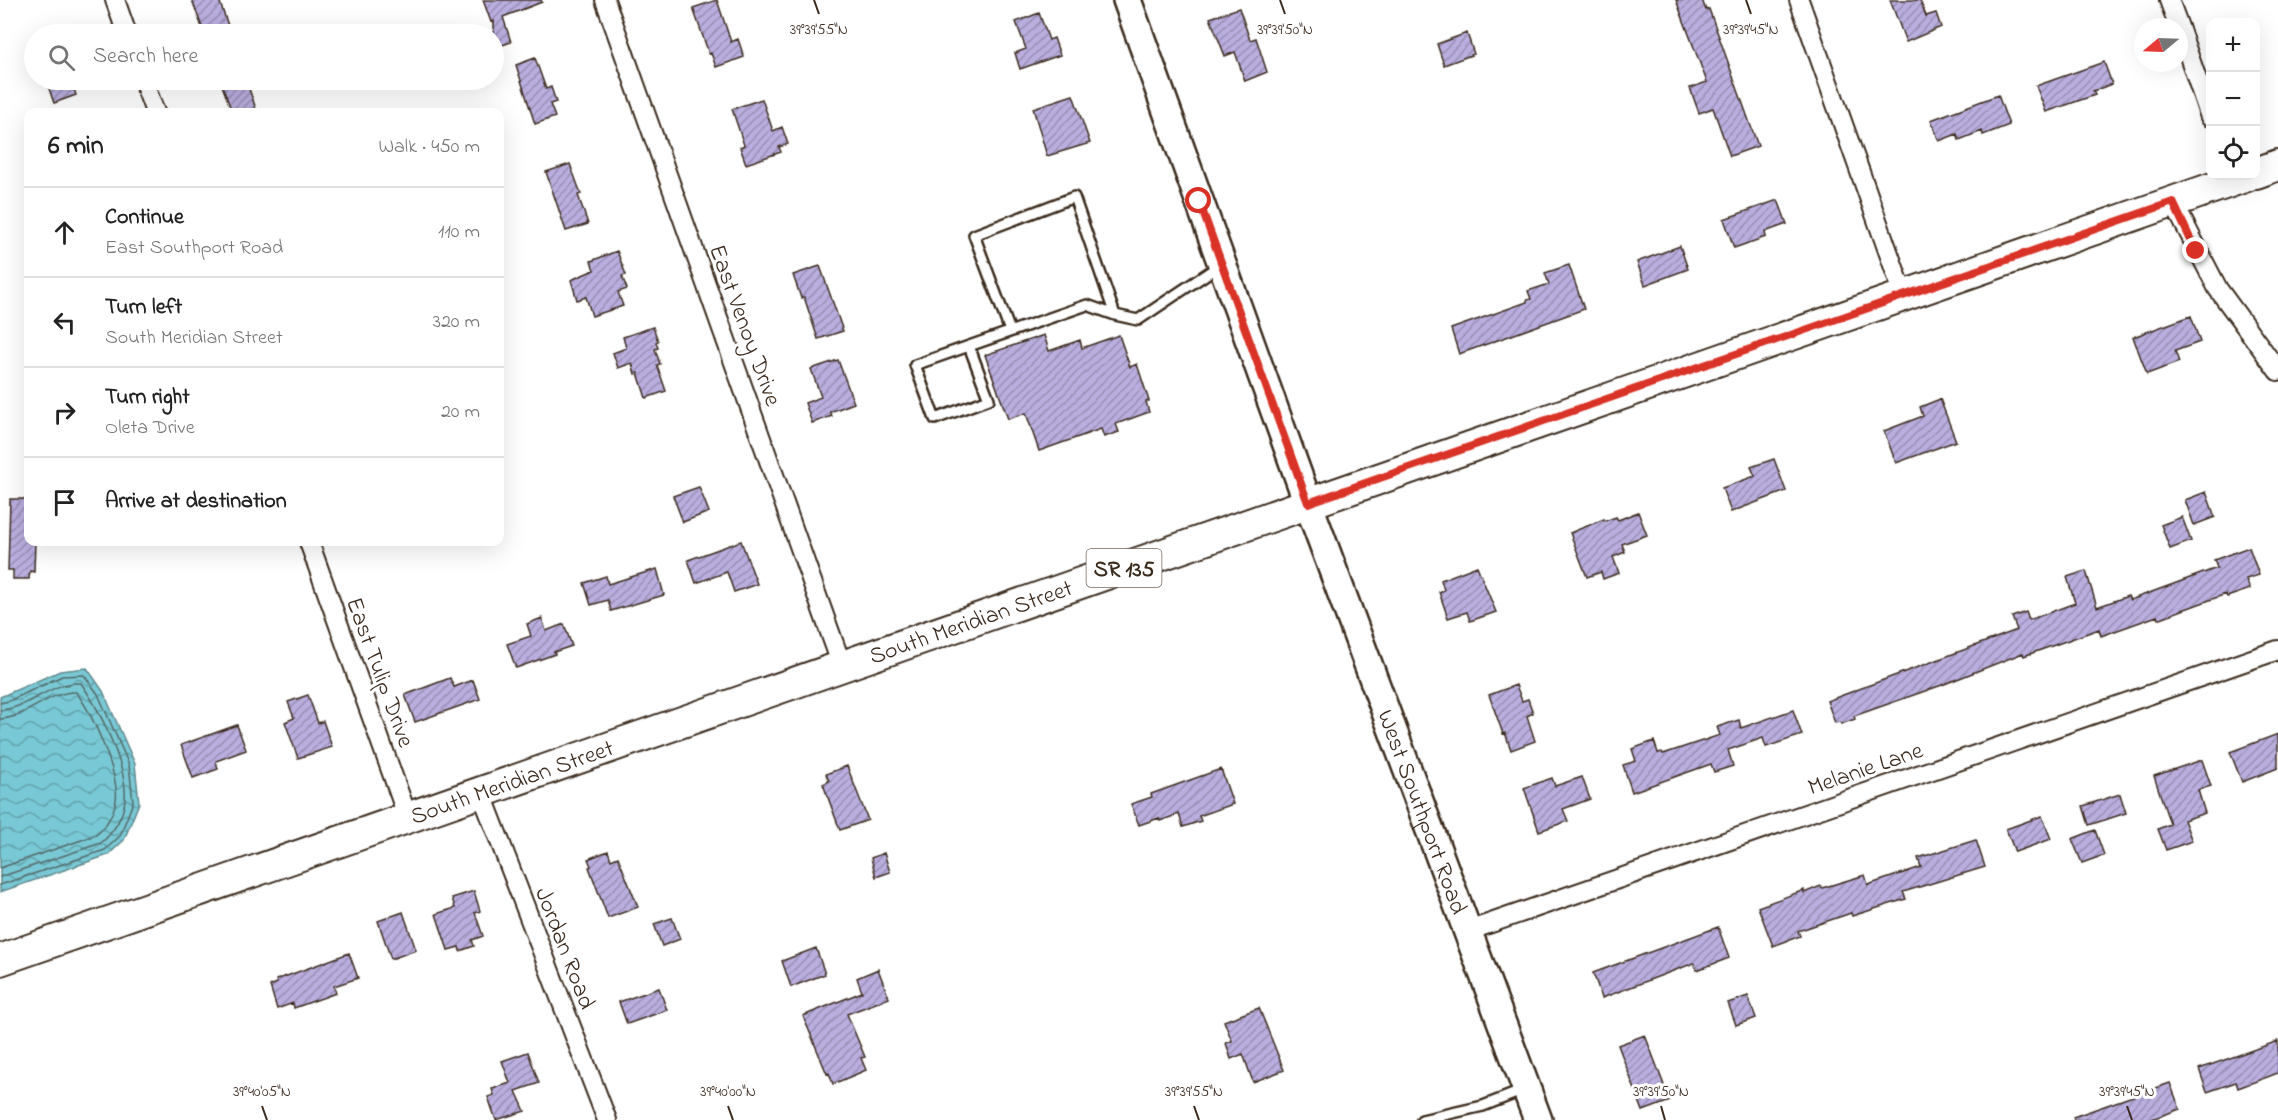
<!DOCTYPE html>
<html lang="en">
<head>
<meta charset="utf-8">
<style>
	:root { --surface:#fff; --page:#f2f2f2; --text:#222; --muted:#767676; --line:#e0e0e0 }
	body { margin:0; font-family:"Indie Flower",sans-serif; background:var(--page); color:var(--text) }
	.controls { position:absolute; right:18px; top:18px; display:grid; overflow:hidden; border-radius:12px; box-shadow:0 6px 24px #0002 }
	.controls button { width:54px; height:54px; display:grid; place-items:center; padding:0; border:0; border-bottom:2px solid var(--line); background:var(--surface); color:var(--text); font:30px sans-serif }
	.compass { position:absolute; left:2134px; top:18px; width:54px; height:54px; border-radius:50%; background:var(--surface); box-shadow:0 6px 24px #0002; rotate:251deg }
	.stop { position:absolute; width:18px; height:18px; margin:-14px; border:4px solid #d93025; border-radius:50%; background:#fff }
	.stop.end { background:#d93025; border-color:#fff; box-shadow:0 2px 6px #0008 }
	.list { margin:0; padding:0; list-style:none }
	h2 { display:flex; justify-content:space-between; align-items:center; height:78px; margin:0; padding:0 24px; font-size:26px }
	h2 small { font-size:20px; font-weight:400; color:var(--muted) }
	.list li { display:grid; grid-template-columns:39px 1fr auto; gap:18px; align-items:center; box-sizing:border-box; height:90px; padding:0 24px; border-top:2px solid var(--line) }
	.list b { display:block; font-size:22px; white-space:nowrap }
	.list p { margin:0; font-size:20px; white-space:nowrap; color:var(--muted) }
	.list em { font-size:20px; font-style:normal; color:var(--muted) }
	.icon { flex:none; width:33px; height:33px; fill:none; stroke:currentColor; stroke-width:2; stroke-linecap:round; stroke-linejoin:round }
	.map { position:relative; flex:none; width:2278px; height:1120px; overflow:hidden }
	.search { position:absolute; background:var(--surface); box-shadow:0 6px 24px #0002; left:24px; top:24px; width:480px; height:66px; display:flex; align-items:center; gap:15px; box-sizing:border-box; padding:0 21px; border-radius:33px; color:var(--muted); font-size:22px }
	.panel { position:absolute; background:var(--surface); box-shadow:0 6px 24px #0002; left:24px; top:108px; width:480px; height:438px; border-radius:12px }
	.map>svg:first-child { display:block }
	.water { fill:url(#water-waves); stroke:#60898c; stroke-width:1.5 }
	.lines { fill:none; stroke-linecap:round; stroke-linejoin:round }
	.shore { stroke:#546967; stroke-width:1.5 }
	.building { fill:url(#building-hatch); stroke:#3b2a1e; stroke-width:1.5 }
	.service-casing { stroke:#3b2a1e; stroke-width:14 }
	.minor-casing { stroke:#3b2a1e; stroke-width:22 }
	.secondary-casing { stroke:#3b2a1e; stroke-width:32 }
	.primary-casing { stroke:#3b2a1e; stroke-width:34 }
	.service { stroke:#fff; stroke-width:9 }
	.minor { stroke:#fff; stroke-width:18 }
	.secondary { stroke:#fff; stroke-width:27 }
	.primary { stroke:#fff; stroke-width:30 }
	.route { stroke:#d93025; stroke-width:8 }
	.ticks { fill:none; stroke:#3b2a1e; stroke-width:2 }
	.labels { text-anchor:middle; stroke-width:6; stroke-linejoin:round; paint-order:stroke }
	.shield { fill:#fff; stroke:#766a62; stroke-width:1.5 }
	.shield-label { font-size:22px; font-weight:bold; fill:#3b2a1e }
	.street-label { font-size:24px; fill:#3b2a1e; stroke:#fff }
	.ticks-label { font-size:15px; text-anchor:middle; fill:#3b2a1e; stroke:#fff; stroke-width:6; stroke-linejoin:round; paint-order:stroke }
</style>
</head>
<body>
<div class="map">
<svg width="2278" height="1120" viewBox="0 0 2278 1120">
	<defs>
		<pattern id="water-waves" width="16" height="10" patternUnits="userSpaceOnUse" patternTransform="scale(1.5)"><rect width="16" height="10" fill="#79c8d5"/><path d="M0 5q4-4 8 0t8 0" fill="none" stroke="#64a3ac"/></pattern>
		<pattern id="building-hatch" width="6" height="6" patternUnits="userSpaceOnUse" patternTransform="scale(1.5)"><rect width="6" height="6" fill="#baaedf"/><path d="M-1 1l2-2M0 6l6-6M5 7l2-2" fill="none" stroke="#988eb4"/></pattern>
	</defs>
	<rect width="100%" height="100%" fill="#fff"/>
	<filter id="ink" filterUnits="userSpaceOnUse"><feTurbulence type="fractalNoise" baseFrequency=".0167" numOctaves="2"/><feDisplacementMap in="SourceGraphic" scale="12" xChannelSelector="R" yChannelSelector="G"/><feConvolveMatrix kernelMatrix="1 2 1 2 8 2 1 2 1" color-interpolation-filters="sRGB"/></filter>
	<g filter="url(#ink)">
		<!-- water -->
		<path class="water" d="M 87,668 L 103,691 L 135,764 L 139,803 L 124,840 L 108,855 L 0,892 L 0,697 L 60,671 Z"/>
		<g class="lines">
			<!-- shore -->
			<path class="shore" d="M 0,703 L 9,701 L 62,676 L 84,675 L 98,694 L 129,765 L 133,802 L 120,836 L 105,850 L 0,885
				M 0,710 C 29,709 51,681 81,683 C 99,708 128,768 125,799 C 124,816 113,833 101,843 L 0,877
				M 0,719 C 27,718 49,691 76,692 C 91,711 120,775 116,800 C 114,813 106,827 96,835 L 0,868"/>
		</g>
		<!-- building -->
		<path class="building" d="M 192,0 L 219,0 L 231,34 L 207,34 L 206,29 L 203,30 Z
			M 483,0 L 541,0 L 542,2 L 503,17 L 511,42 L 494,48 L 494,21 L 491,22 Z
			M 717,0 L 731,42 L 738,39 L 744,57 L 716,67 L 711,53 L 709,54 L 693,8 Z
			M 1676,0 L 1702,0 L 1706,10 L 1709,9 L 1758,146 L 1730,156 L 1713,108 L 1699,113 L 1690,88 L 1707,82 Z
			M 1890,0 L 1920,0 L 1926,16 L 1936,13 L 1941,27 L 1906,42 Z
			M 1239,8 L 1250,40 L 1256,38 L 1267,72 L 1245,81 L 1235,52 L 1225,56 L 1210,18 Z
			M 1039,13 L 1049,40 L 1054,38 L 1060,55 L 1020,69 L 1015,53 L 1026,49 L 1016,22 Z
			M 1467,33 L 1474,54 L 1444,65 L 1437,44 Z
			M 535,58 L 546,89 L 551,87 L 556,102 L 550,104 L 555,117 L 535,124 L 516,65 Z
			M 2104,62 L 2112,84 L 2093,91 L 2095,95 L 2046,112 L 2036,86 Z
			M 46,80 L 71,80 L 76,95 L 54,103 Z
			M 220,80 L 246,80 L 257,112 L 232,112 Z
			M 1073,95 L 1090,143 L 1047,156 L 1033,108 Z
			M 1998,95 L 2009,125 L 1983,135 L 1982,131 L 1959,140 L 1957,134 L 1939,141 L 1931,120 Z
			M 762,99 L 773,131 L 782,127 L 788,144 L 779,147 L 781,152 L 746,164 L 740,147 L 744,145 L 732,109 Z
			M 570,164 L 581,194 L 578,195 L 588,224 L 566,231 L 546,172 Z
			M 1778,200 L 1787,224 L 1765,232 L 1766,237 L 1734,248 L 1724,219 Z
			M 1680,246 L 1688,269 L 1645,285 L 1637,262 Z
			M 617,251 L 626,275 L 622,276 L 627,289 L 618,292 L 623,306 L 592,316 L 586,297 L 577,300 L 571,280 L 594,270 L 591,261 Z
			M 1569,265 L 1584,309 L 1459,354 L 1451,329 L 1527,302 L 1527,300 L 1531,299 L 1528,291 L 1549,284 L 1545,273 Z
			M 820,266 L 843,331 L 818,339 L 804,297 L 801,298 L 793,275 Z
			M 2191,316 L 2200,342 L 2175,351 L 2179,362 L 2147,374 L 2133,337 Z
			M 653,327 L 658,341 L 656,342 L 658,348 L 655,349 L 660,364 L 657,365 L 666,391 L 646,398 L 638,373 L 635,374 L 632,363 L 618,368 L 613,353 L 626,348 L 623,337 Z
			M 1044,335 L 1049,351 L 1080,340 L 1082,348 L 1119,335 L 1130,367 L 1137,364 L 1149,401 L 1146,402 L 1149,412 L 1116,424 L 1119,432 L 1104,437 L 1101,429 L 1039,451 L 1026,413 L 1008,419 L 985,355 Z
			M 838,360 L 854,403 L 830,412 L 832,416 L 812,423 L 805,403 L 821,397 L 811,369 Z
			M 1940,399 L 1956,441 L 1896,463 L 1884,431 L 1923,416 L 1920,407 Z
			M 1774,459 L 1786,491 L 1731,512 L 1722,488 L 1755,476 L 1751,467 Z
			M 699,487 L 709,512 L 683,522 L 673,496 Z
			M 2206,492 L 2215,517 L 2194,525 L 2185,500 Z
			M 10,499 L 28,499 L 28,542 L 35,542 L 34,572 L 30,571 L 29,579 L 13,579 L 13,570 L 8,570 Z
			M 1638,512 L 1647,535 L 1622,544 L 1625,552 L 1613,557 L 1619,573 L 1603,579 L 1601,572 L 1587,577 L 1570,533 L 1604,519 L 1605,521 L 1616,517 L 1618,520 Z
			M 2182,517 L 2191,541 L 2170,549 L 2161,525 Z
			M 741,541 L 757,584 L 734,592 L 727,572 L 696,583 L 688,560 Z
			M 2249,547 L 2259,575 L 2246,579 L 2250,589 L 2227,597 L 2226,594 L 2158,619 L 2157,616 L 2101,636 L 2099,629 L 2024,656 L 2023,653 L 1942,685 L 1854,716 L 1855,719 L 1841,724 L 1840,722 L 1835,723 L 1827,701 L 2017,630 L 2012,617 L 2026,612 L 2029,620 L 2075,603 L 2067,577 L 2086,571 L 2097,607 L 2128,596 L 2130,600 L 2217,568 L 2214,560 Z
			M 1477,566 L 1496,612 L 1470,621 L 1467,612 L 1448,618 L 1439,592 L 1444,590 L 1441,580 Z
			M 657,569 L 664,595 L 611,611 L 608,600 L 591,605 L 584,583 L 606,576 L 608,584 Z
			M 542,618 L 546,631 L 564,624 L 572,646 L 554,652 L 555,654 L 516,668 L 507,644 L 531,636 L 527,624 Z
			M 450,678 L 454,687 L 473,680 L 480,699 L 415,722 L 405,695 Z
			M 1516,685 L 1522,701 L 1528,699 L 1533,713 L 1527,716 L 1535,741 L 1511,750 L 1505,733 L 1503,734 L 1489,695 Z
			M 308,695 L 318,723 L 323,721 L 332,747 L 298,758 L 285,722 L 294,718 L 288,702 Z
			M 1793,710 L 1802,735 L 1766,747 L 1763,738 L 1728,750 L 1733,766 L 1714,772 L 1711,764 L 1632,792 L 1623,765 L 1636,761 L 1632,749 L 1654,741 L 1658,753 L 1662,752 L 1663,754 L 1720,735 L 1717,727 L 1739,720 L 1741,728 Z
			M 237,725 L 246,750 L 216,761 L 218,769 L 193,778 L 181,745 Z
			M 2278,734 L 2278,768 L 2242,782 L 2230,752 Z
			M 2202,760 L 2211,786 L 2198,790 L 2205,813 L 2184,820 L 2192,841 L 2166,850 L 2158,829 L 2170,824 L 2154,776 Z
			M 847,766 L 868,820 L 840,830 L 823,784 L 829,781 L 826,774 Z
			M 1221,769 L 1233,804 L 1199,816 L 1201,821 L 1183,827 L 1179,814 L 1160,821 L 1159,818 L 1139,825 L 1131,804 L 1152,797 L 1151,794 Z
			M 1582,777 L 1590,799 L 1563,809 L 1568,821 L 1539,831 L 1524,788 L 1552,778 L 1555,786 Z
			M 2120,794 L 2126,813 L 2089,825 L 2083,806 Z
			M 2042,816 L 2051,839 L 2015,852 L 2006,829 Z
			M 2095,830 L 2104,855 L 2082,863 L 2072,839 Z
			M 1976,840 L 1985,867 L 1903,892 L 1906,899 L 1852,916 L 1851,913 L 1798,931 L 1800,936 L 1773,946 L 1758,907 L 1804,890 L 1804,893 L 1821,886 L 1822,888 L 1865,875 L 1868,885 L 1921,867 L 1918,858 Z
			M 608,851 L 611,860 L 618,857 L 638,907 L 608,918 L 589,867 L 591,866 L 588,859 Z
			M 884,853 L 890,872 L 876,877 L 871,858 Z
			M 474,891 L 480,911 L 475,913 L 483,936 L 472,940 L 474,946 L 460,951 L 459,947 L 448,950 L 436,914 L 455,908 L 452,898 Z
			M 403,912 L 416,950 L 391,959 L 378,921 Z
			M 672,918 L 680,939 L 662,946 L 654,924 Z
			M 1718,927 L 1729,958 L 1697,970 L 1694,963 L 1602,998 L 1593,973 Z
			M 816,948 L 825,974 L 791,987 L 782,961 Z
			M 349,953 L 358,978 L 334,986 L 336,993 L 294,1008 L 293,1003 L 277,1009 L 270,986 L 277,983 L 276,980 Z
			M 878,969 L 889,998 L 847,1014 L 865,1057 L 861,1058 L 866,1070 L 833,1084 L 829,1073 L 827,1074 L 803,1016 L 862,992 L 857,978 Z
			M 659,988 L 667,1010 L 627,1024 L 619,1002 Z
			M 1748,996 L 1756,1018 L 1736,1025 L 1728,1003 Z
			M 1259,1008 L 1284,1070 L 1253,1082 L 1243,1054 L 1231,1059 L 1226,1043 L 1232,1041 L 1224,1021 Z
			M 1645,1035 L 1670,1101 L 1643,1111 L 1618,1045 Z
			M 2278,1041 L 2278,1073 L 2238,1088 L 2236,1082 L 2207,1092 L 2199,1069 Z
			M 528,1052 L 539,1083 L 516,1091 L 525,1111 L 496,1120 L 488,1097 L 494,1095 L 492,1089 L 510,1083 L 502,1061 Z
			M 2170,1083 L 2180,1109 L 2149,1120 L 2074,1120 L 2073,1117 Z"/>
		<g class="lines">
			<defs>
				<path id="service" d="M 1010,331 L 974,235 L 1074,197 L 1115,315
					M 969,346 L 915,365 L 935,419 L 989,399 L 969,346 L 1087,305 L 1115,315 L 1138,320 L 1220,265
					M 1422,1120 L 1483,1106 L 1524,1090"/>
				<path id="minor" d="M 115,0 L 127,34
					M 605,0 L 842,666
					M 1799,0 L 1904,296
					M 2169,0 L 2179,27
					M 2179,27 L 2210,117
					M 143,80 L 155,112
					M 2173,202 L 2218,289 L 2278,371
					M 309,542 L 408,818
					M 481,792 L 607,1120
					M 1468,931 L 2278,650"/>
				<g id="secondary">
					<path id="s1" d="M 1127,0 L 1308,503 L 1538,1120"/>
				</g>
				<g id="primary">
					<path d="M 2256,173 L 2278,165"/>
					<path id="s2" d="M 0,960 L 2247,176"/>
				</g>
			</defs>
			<!-- service casing -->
			<use href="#service" class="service-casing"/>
			<!-- minor casing -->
			<use href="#minor" class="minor-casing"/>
			<!-- secondary casing -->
			<use href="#secondary" class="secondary-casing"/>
			<!-- primary casing -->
			<use href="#primary" class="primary-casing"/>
			<!-- service -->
			<use href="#service" class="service"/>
			<!-- minor -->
			<use href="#minor" class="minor"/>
			<!-- secondary -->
			<use href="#secondary" class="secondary"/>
			<!-- primary -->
			<use href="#primary" class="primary"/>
		</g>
	</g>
	<g class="lines" filter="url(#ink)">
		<!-- route -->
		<path class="route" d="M 1199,201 L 1308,503 L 2173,202 L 2196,251"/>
	</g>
	<!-- ticks -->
	<path class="ticks" d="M 814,0 L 819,14M 1280,0 L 1285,14M 1746,0 L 1751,14M 262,1106 L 267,1120M 728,1106 L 733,1120M 1194,1106 L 1199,1120M 1661,1106 L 1665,1120M 2127,1106 L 2132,1120"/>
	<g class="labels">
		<!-- shield labels -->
		<rect class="shield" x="1086.5" y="549" width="75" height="38" rx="4.5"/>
		<g class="shield-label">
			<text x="1124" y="576">SR 135</text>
		</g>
		<!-- street labels -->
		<g class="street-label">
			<text transform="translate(746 325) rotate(70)" y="8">East Venoy Drive</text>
			<text dy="8" stroke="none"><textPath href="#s2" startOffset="1028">South Meridian Street</textPath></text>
			<text transform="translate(381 672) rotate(70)" y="8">East Tulip Drive</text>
			<text transform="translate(1865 768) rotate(-19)" y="8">Melanie Lane</text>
			<text dy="8" stroke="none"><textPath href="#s2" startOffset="542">South Meridian Street</textPath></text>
			<text dy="8" stroke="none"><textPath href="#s1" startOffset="864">West Southport Road</textPath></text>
			<text transform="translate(566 948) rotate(69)" y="8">Jordan Road</text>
		</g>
	</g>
	<g class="ticks-label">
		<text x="819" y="34">39°39'55"N</text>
		<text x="1285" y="34">39°39'50"N</text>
		<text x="1751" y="34">39°39'45"N</text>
		<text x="262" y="1096">39°40'05"N</text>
		<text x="728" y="1096">39°40'00"N</text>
		<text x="1194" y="1096">39°39'55"N</text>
		<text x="1661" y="1096">39°39'50"N</text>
		<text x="2127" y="1096">39°39'45"N</text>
	</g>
</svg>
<div class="controls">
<button>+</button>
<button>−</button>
<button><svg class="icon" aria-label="locate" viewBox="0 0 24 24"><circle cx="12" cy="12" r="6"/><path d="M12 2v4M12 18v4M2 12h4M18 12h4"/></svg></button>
</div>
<svg class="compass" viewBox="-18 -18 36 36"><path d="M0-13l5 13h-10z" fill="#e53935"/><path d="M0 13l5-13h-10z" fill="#767676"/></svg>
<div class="stop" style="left:1199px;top:201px"></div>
<div class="stop end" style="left:2196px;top:251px"></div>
<div class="search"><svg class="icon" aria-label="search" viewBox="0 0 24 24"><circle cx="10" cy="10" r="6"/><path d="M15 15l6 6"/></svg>Search here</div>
<section class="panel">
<h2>6 min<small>Walk · 450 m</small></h2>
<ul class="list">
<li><svg class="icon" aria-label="ahead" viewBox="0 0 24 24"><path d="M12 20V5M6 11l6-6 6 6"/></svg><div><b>Continue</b><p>East Southport Road</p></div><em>110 m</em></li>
<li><svg class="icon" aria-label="left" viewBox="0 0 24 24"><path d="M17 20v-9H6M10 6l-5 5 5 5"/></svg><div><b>Turn left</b><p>South Meridian Street</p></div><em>320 m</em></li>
<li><svg class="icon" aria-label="right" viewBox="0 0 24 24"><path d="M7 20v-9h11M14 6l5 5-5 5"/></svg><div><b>Turn right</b><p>Oleta Drive</p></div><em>20 m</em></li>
<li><svg class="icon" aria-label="arrive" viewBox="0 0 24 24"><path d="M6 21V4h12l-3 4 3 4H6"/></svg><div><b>Arrive at destination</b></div></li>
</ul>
</section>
</div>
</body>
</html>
